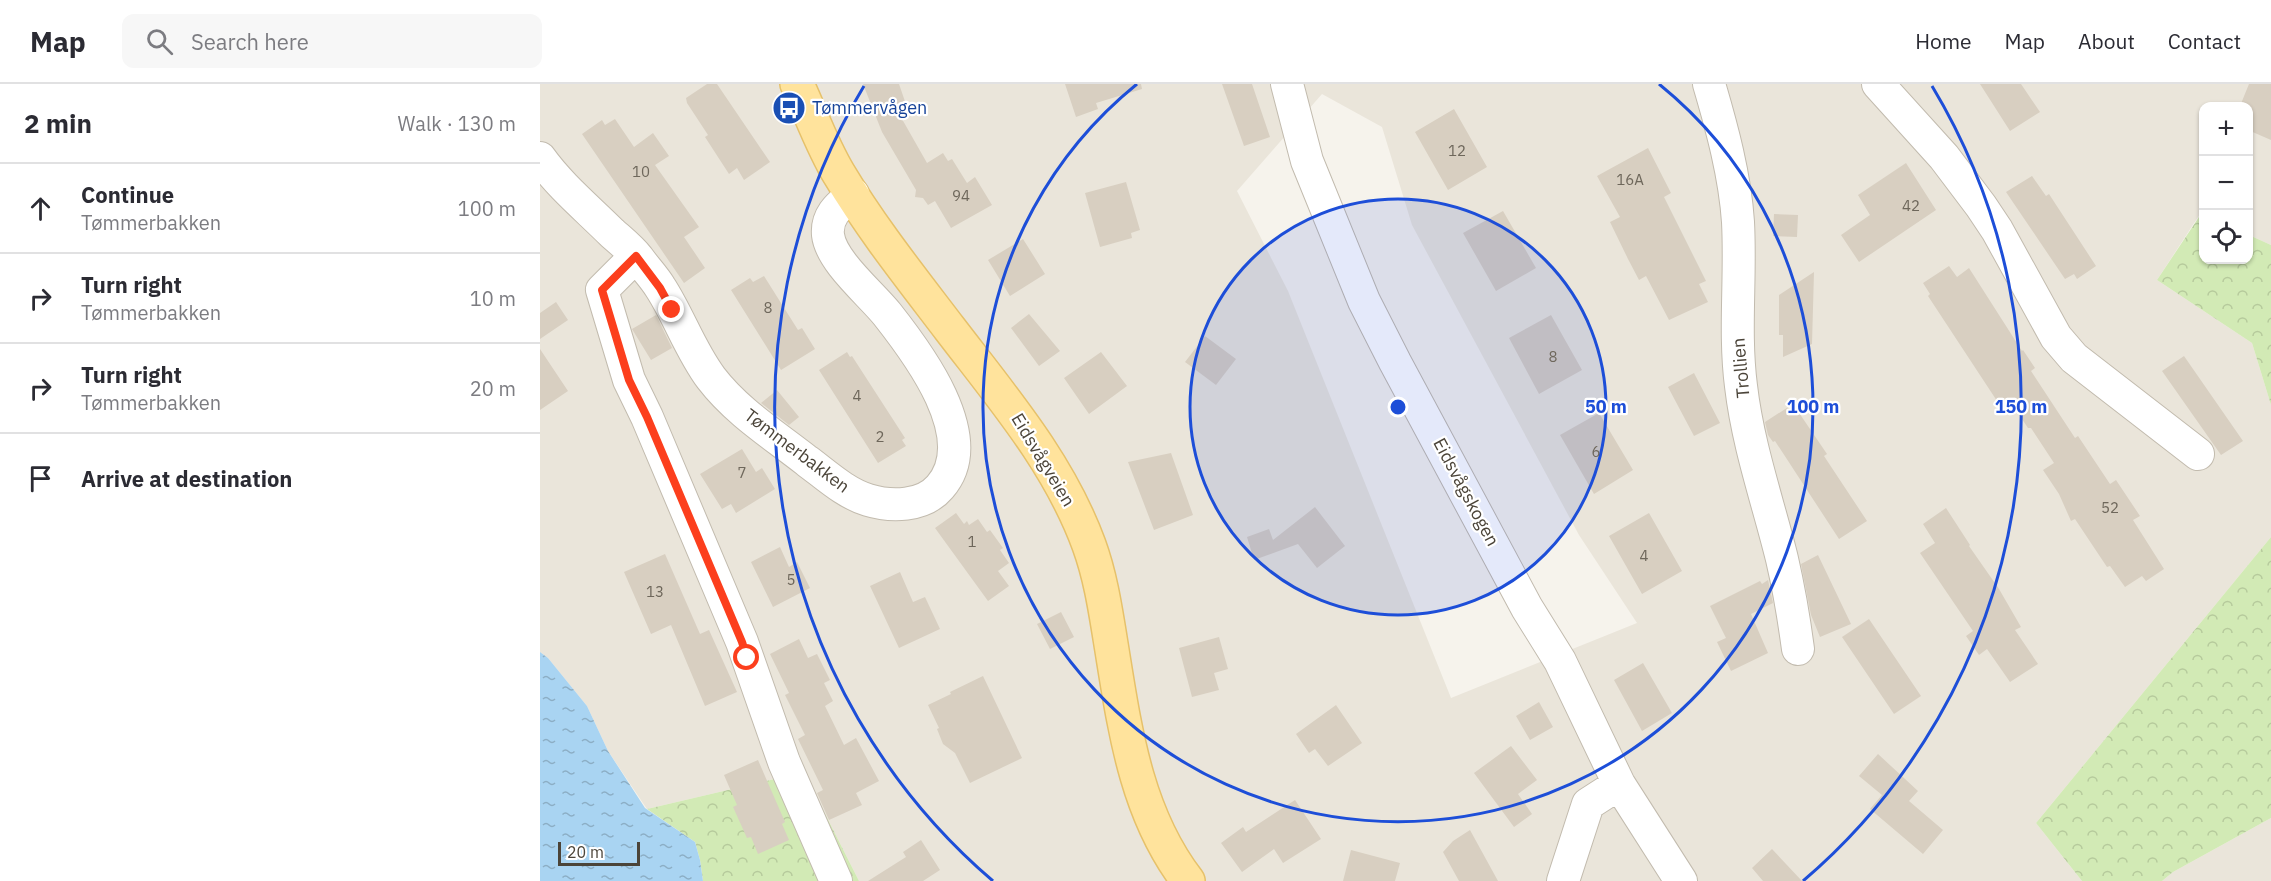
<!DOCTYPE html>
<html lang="en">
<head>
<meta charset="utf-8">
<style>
	:root { --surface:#fff; --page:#f7f7f7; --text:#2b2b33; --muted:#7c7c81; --line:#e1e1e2 }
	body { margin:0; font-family:"IBM Plex Sans",sans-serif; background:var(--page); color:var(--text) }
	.controls { position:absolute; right:18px; top:18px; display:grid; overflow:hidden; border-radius:12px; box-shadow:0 2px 4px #0004 }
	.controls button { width:54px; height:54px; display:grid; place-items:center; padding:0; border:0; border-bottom:2px solid var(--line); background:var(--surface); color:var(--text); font:30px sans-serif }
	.scale { position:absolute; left:18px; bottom:15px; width:82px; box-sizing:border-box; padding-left:6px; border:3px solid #4b4439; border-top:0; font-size:16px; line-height:21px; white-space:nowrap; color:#4b4439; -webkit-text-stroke:4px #fff; paint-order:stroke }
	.stop { position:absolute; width:18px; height:18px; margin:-14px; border:4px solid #fc3f1d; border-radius:50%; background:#fff }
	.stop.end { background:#fc3f1d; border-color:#fff; box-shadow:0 2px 6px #0008 }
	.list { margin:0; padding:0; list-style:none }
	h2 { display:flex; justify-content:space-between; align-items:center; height:78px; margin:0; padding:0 24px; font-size:26px }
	h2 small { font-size:20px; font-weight:400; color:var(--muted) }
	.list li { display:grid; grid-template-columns:39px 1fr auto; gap:18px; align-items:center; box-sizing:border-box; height:90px; padding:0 24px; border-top:2px solid var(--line) }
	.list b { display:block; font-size:22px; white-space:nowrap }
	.list p { margin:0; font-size:20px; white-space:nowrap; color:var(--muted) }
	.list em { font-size:20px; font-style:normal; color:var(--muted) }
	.icon { flex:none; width:33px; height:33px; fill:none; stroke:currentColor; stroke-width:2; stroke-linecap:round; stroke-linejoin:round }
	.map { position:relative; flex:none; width:1731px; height:797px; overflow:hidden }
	header { display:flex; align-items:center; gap:36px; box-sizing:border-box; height:84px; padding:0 30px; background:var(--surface); border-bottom:2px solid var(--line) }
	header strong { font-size:28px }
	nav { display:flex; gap:33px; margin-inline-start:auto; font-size:21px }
	.search { width:420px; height:54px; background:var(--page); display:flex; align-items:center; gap:15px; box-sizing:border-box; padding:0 21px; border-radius:12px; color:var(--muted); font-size:22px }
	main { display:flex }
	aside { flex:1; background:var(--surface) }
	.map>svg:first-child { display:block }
	.residential { fill:#eae5da; fill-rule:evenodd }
	.forest { fill:url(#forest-crowns) }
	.water { fill:url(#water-ripples) }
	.building { fill:#d8cfc1 }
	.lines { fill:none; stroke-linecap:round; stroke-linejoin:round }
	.minor-casing { stroke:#c2bbae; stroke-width:34 }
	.primary-casing { stroke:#e6c16a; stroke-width:36 }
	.minor { stroke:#fff; stroke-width:32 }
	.primary { stroke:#ffe39c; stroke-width:33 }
	.route { stroke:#fc3f1d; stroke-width:8 }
	.ring { fill:none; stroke:#1d4ed8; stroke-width:3 }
	.labels { text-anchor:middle; stroke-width:4.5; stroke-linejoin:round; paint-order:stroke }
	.number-label { font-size:15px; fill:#6e675b }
	.transit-label { font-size:18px; fill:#164399; stroke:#fff; text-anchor:start }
	.street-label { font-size:18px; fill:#4b4439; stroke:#fff }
	.centre { fill:#1d4ed8; stroke:#fff; stroke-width:3 }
	.ring-label { font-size:18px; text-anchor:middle; font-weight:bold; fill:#1d4ed8; stroke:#fff; stroke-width:4.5; stroke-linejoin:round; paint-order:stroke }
</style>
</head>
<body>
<header>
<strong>Map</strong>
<div class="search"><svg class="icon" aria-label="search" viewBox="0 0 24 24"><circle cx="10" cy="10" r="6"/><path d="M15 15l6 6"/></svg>Search here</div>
<nav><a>Home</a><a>Map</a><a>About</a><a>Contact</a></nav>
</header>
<main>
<aside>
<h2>2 min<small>Walk · 130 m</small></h2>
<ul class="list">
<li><svg class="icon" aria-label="ahead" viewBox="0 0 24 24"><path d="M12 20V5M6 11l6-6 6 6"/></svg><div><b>Continue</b><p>Tømmerbakken</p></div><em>100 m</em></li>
<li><svg class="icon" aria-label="right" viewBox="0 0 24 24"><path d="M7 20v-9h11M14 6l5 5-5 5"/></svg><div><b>Turn right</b><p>Tømmerbakken</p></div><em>10 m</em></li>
<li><svg class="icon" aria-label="right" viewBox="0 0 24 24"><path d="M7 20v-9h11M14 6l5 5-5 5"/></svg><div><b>Turn right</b><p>Tømmerbakken</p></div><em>20 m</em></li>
<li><svg class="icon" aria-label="arrive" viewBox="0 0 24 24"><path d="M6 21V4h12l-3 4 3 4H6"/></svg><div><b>Arrive at destination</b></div></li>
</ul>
</aside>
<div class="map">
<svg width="1731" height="797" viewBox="0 0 1731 797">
	<defs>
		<pattern id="forest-crowns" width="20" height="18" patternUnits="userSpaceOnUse" patternTransform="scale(1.5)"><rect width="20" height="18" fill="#d2eab5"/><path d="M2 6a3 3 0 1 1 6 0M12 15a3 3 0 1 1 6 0" fill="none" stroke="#b6ca9c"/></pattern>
		<pattern id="water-ripples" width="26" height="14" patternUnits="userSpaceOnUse" patternTransform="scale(1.5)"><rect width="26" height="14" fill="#a9d4f2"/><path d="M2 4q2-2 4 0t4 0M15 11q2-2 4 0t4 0" fill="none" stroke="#8caec5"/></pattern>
	</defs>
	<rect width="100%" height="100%" fill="#f6f3ec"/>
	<!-- residential -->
	<path class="residential" d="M 0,0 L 1731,0 L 1731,161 L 1709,151 L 1708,22 L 1664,22 L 1663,131 L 1660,130 L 1617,196 L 1712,259 L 1731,321 L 1731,453 L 1496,739 L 1542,797 L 319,797 L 264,688 L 107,725 L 68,667 L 47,622 L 8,574 L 0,568 ZM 782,10 L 842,43 L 872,141 L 1039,451 L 1097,539 L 911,614 L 748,207 L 697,107 Z
		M 1731,734 L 1731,797 L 1622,797 L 1633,788 Z"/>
	<!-- forest -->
	<path class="forest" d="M 1661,130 L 1663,131 L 1664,176 L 1708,176 L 1709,151 L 1731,161 L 1731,321 L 1712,259 L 1617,196 Z
		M 1731,453 L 1731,734 L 1633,788 L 1622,797 L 1542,797 L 1496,739 Z
		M 264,688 L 319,797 L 163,797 L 160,776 L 155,758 L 107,725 Z"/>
	<!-- water -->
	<path class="water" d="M 0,568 L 8,574 L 47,622 L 68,667 L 105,724 L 155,758 L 160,776 L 163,797 L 0,797 Z"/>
	<!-- building -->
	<path class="building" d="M 167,0 L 177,0 L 230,78 L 204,96 L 197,84 L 189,90 L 165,53 L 168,51 L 147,19 L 146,14 Z
		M 323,0 L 359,0 L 370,32 L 362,35 L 387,79 L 403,69 L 408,77 L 412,75 L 427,99 L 435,93 L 452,121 L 411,144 L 395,117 L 388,121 L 383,114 L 375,113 L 376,106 L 342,48 Z
		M 525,0 L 601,0 L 602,5 L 556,19 L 558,25 L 536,33 Z
		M 682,0 L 712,0 L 730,53 L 704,62 Z
		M 1440,0 L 1481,0 L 1500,28 L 1470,47 Z
		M 1709,0 L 1731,0 L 1731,56 L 1708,46 L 1708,22 L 1700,22 Z
		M 914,25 L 947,83 L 908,106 L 875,48 Z
		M 75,35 L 94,63 L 113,49 L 129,72 L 115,81 L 159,143 L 144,153 L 165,184 L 144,199 L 42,50 L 62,36 L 65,41 Z
		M 1108,64 L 1131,109 L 1124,113 L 1166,197 L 1159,200 L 1168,218 L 1129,236 L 1106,192 L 1099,196 L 1088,175 L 1070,138 L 1080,133 L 1057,92 Z
		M 1366,79 L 1396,126 L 1319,178 L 1301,151 L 1330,131 L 1318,111 Z
		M 1492,92 L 1506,112 L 1509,110 L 1556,182 L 1537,195 L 1534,190 L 1525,195 L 1466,108 Z
		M 586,98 L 600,146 L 591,149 L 592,154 L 560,163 L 545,109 Z
		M 963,127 L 996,184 L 956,207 L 923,149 Z
		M 1234,130 L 1258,131 L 1257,153 L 1233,152 Z
		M 483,155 L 505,190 L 470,212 L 448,176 Z
		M 1409,182 L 1417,193 L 1429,184 L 1482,267 L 1483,266 L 1495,284 L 1491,287 L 1535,354 L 1538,352 L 1570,400 L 1576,396 L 1600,432 L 1593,436 L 1624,485 L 1606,497 L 1602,492 L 1585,503 L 1570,482 L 1567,483 L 1535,435 L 1531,437 L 1519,410 L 1503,386 L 1514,379 L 1491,344 L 1488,344 L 1468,314 L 1459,320 L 1388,212 L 1390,210 L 1383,199 Z
		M 1274,188 L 1272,260 L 1243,273 L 1243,251 L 1239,251 L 1239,211 Z
		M 224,192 L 258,246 L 262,244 L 275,265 L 241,286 L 191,206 L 210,194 L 213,198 Z
		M 16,218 L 28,236 L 0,255 L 0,229 Z
		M 489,230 L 520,267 L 499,282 L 471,244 Z
		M 116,231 L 132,264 L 111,276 L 92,245 Z
		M 1011,231 L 1042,286 L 999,310 L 969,254 Z
		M 665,252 L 696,275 L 676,301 L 645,278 Z
		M 0,265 L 28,307 L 0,326 Z
		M 307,268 L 310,273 L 312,272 L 365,354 L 362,356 L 366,362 L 338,379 L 279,286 Z
		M 561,268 L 587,302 L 549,330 L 524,294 Z
		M 1644,272 L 1703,357 L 1681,371 L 1622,287 Z
		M 1154,289 L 1180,339 L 1154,352 L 1128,303 Z
		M 237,306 L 259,333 L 249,341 L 221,319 Z
		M 1253,320 L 1287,370 L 1284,372 L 1327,437 L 1299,455 L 1235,357 L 1233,358 L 1228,351 L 1225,338 Z
		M 1059,329 L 1093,386 L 1054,410 L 1020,351 Z
		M 202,365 L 216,388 L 222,384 L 235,405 L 196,429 L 191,420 L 182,425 L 160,390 Z
		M 631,369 L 653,431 L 614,446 L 588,378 Z
		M 775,423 L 805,462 L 777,484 L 758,460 L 714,476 L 707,453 L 729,445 L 733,456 Z
		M 1406,424 L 1430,461 L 1429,462 L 1459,505 L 1481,543 L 1475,546 L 1498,580 L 1470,598 L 1447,565 L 1439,571 L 1426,552 L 1433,547 L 1380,469 L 1395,459 L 1383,440 Z
		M 416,429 L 424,440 L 427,437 L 429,441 L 438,435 L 447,448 L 450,446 L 463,464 L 460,466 L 469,479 L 458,487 L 469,502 L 448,517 L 395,444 Z
		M 1109,429 L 1142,487 L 1102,510 L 1069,452 Z
		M 240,463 L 249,483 L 257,478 L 270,504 L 233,523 L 211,478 Z
		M 125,470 L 160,550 L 169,546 L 197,608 L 165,622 L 131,541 L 111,550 L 84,488 Z
		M 1278,471 L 1311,540 L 1280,553 L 1271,531 L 1261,480 Z
		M 360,488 L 373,518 L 385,513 L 400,545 L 359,564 L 330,502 Z
		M 1228,496 L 1233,519 L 1211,530 L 1228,569 L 1191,587 L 1177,558 L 1186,554 L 1170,522 L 1220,497 L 1222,500 Z
		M 521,528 L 534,553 L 510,565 L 497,540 Z
		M 1329,535 L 1381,612 L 1354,630 L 1302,553 Z
		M 679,553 L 688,585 L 674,589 L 679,606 L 652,613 L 639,564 Z
		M 259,555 L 268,574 L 277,570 L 290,596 L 284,599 L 293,617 L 285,622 L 304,661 L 316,654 L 339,697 L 316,709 L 322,721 L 289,736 L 277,709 L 283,706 L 258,655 L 265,651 L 245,611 L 249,609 L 230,570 Z
		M 1103,579 L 1132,629 L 1102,647 L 1074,596 Z
		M 443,592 L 482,674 L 430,699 L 415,669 L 403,660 L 397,645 L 399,644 L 388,621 L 411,610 L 410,608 Z
		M 999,618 L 1013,643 L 990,656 L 976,632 Z
		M 796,621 L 822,659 L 788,682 L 775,665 L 769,669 L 756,650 Z
		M 971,662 L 997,696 L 978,710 L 992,730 L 974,743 L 934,689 Z
		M 1338,670 L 1378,707 L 1369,717 L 1403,746 L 1383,770 L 1330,725 L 1342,711 L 1319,692 Z
		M 218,676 L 245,738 L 242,740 L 249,756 L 218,770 L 211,753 L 207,754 L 193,723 L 197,721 L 184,691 Z
		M 755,716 L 781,755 L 743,779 L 734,765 L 702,788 L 681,759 L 703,743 L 706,748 Z
		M 930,746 L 958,797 L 919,797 L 903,768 L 913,757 Z
		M 381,756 L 400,786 L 383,797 L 328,797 L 366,773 L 363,768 Z
		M 1232,765 L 1262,797 L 1223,797 L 1212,784 Z
		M 811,766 L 860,779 L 855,797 L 803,797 Z"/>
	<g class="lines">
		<defs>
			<path id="minor" d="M 747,0 L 767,77 L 824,217 L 855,278 L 987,524 L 1020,577 L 1079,700 L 1048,720 L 1023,797
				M 1169,0 C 1182,44 1195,92 1198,138 C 1201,193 1194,248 1201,302 C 1208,362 1228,418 1242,475 C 1249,505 1254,535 1258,565
				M 1338,0 L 1404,73 L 1441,122 L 1457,146 L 1516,253 L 1534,274 L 1658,370
				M 0,74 C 20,102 48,125 72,149 C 81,157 91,165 98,174 C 105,184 114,193 120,203 C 139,232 150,266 171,294 C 197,328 234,351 267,377 C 286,391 305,409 328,416 C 351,423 383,423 400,403 C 443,354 377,268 347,230 C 330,209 291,177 288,151 C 286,131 300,121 313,110
				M 96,172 L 62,206 L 89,296 L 107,333 L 202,558 L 244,678 L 296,797
				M 1079,700 L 1141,797"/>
			<path id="primary" d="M 257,0 C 271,30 282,62 299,90 C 332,145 372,195 410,245 C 462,313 519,379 549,461 C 560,491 565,523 570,554 C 584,639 594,727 648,797"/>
		</defs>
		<!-- minor casing -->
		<use href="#minor" class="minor-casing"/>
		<!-- primary casing -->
		<use href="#primary" class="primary-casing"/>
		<!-- minor -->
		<use href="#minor" class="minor"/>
		<!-- primary -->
		<use href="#primary" class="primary"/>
	</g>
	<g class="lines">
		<!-- route -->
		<path class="route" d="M 132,226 L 120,204 L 96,172 L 62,206 L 89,296 L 107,333 L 202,558 L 207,574"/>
	</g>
	<!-- distance rings -->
	<circle cx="858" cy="323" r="208" fill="#1d4ed8" fill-opacity=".12"/>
	<g class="ring">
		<circle cx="858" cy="323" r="208"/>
		<path d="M1119 0A415 415 0 1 1 597 0"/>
		<path d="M453 797A623 623 0 0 1 324 2M1392 2A623 623 0 0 1 1263 797"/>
	</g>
	<!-- icons -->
	<defs>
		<symbol id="bus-disc" viewBox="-11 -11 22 22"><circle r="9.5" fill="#1a4fb4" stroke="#fff"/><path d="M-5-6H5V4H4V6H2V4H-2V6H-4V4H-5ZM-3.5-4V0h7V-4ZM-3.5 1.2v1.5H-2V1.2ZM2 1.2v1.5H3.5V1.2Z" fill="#fff"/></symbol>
	</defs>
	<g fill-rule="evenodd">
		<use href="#bus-disc" x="230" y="5" width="38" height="38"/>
	</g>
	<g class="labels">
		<!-- number labels -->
		<g class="number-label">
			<text x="917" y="72">12</text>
			<text x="101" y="93">10</text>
			<text x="1090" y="101">16A</text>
			<text x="421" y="117">94</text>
			<text x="1371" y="127">42</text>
			<text x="228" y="229">8</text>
			<text x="1013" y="278">8</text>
			<text x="317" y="317">4</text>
			<text x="340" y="358">2</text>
			<text x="1056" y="373">6</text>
			<text x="202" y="394">7</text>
			<text x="1570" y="429">52</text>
			<text x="432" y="463">1</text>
			<text x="1104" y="477">4</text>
			<text x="251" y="501">5</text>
			<text x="115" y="513">13</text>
		</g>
		<!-- transit labels -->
		<g class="transit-label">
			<text x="272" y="30">Tømmervågen</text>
		</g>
		<!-- street labels -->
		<g class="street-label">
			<text transform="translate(1201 284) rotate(-95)" y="6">Trollien</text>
			<text transform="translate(257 367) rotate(37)" y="6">Tømmerbakken</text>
			<text transform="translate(503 376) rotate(59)" y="6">Eidsvågveien</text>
			<text transform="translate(926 408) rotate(62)" y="6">Eidsvågskogen</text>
		</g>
	</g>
	<circle cx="858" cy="323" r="9" class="centre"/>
	<g class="ring-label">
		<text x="1066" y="329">50 m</text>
		<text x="1273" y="329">100 m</text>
		<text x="1481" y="329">150 m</text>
	</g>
</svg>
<div class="controls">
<button>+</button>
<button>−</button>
<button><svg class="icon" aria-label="locate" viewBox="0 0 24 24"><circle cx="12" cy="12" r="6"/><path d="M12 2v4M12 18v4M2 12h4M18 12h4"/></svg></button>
</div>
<div class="scale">20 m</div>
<div class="stop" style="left:207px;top:574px"></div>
<div class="stop end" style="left:132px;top:226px"></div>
</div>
</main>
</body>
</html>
